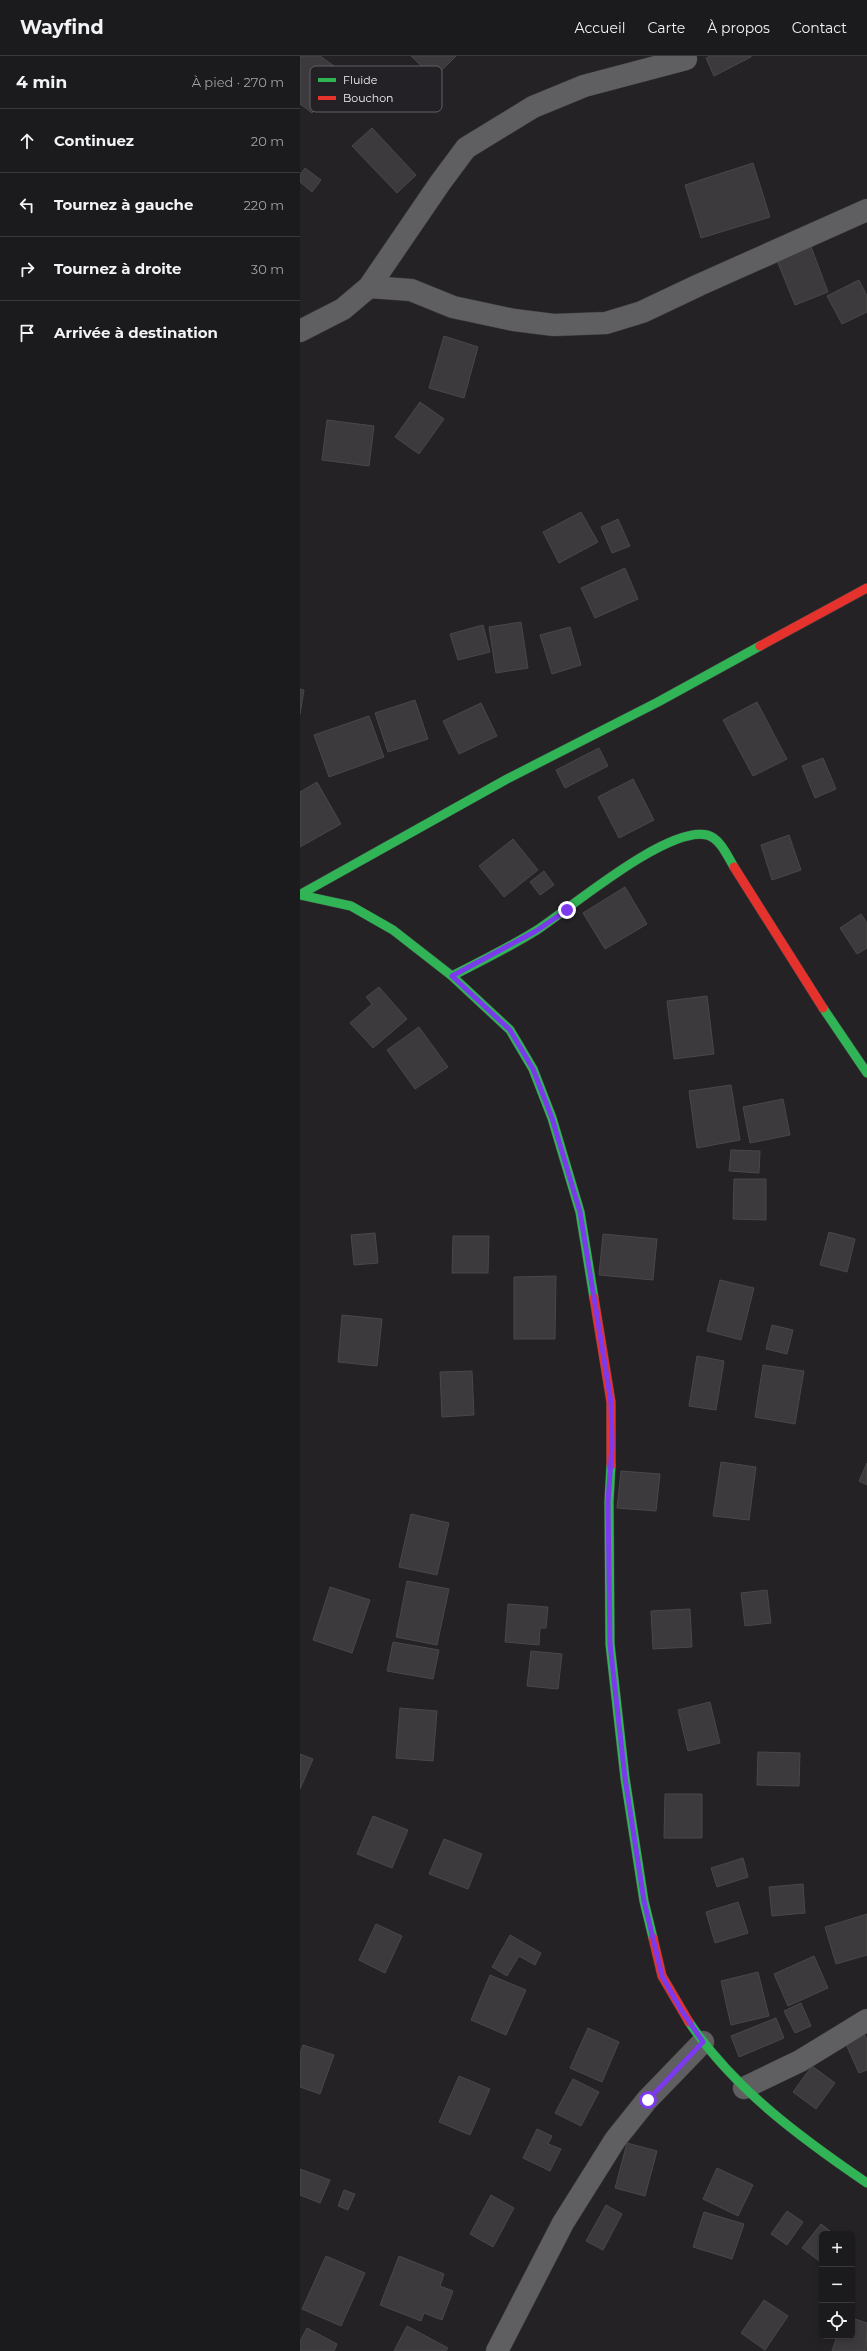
<!DOCTYPE html>
<html lang="fr">
<head>
<meta charset="utf-8">
<style>
	:root { --surface:#1b1a1c; --page:#242325; --text:#f1f3f6; --muted:#a0a1a3; --line:#39383b }
	body { margin:0; font-family:Montserrat,sans-serif; background:var(--page); color:var(--text) }
	.controls { position:absolute; right:12px; bottom:12px; display:grid; overflow:hidden; border-radius:6px; box-shadow:0 2px 6px #0003 }
	.controls button { width:36px; height:36px; display:grid; place-items:center; padding:0; border:0; border-bottom:1px solid var(--line); background:var(--surface); color:var(--text); font:20px sans-serif }
	.stop { position:absolute; width:12px; height:12px; margin:-9px; border:3px solid #7c3aed; border-radius:50%; background:#fff }
	.stop.end { background:#7c3aed; border-color:#fff; box-shadow:0 1px 4px #0008 }
	.list { margin:0; padding:0; list-style:none }
	h2 { display:flex; justify-content:space-between; align-items:center; height:52px; margin:0; padding:0 16px; font-size:17px }
	h2 small { font-size:13px; font-weight:400; color:var(--muted) }
	.list li { display:grid; grid-template-columns:26px 1fr auto; gap:12px; align-items:center; box-sizing:border-box; height:64px; padding:0 16px; border-top:1px solid var(--line) }
	.list b { display:block; font-size:15px; white-space:nowrap }
	.list em { font-size:13px; font-style:normal; color:var(--muted) }
	.icon { flex:none; width:22px; height:22px; fill:none; stroke:currentColor; stroke-width:2; stroke-linecap:round; stroke-linejoin:round }
	.map { position:relative; flex:none; width:567px; height:2295px; overflow:hidden }
	header { display:flex; align-items:center; gap:24px; box-sizing:border-box; height:56px; padding:0 20px; background:var(--surface); border-bottom:1px solid var(--line) }
	header strong { font-size:19px }
	nav { display:flex; gap:22px; margin-inline-start:auto; font-size:14px }
	main { display:flex }
	aside { flex:1; background:var(--surface) }
	.map>svg:first-child { display:block }
	.building { fill:#3c3a3c; stroke:#4a4749 }
	.lines { fill:none; stroke-linecap:round; stroke-linejoin:round }
	.street-casing { stroke:#3f3d40; stroke-width:23 }
	.fast-casing { stroke:#3f3d40; stroke-width:10 }
	.jam-casing { stroke:#3f3d40; stroke-width:10 }
	.street { stroke:#5f5e60; stroke-width:22 }
	.fast { stroke:#30b455; stroke-width:9 }
	.jam { stroke:#e5322d; stroke-width:9 }
	.route { stroke:#7c3aed; stroke-width:5 }
	.key { fill:#242126; stroke:#625f64; stroke-width:1 }
	.key-label { font-size:11px; fill:#f3f1f4 }
</style>
</head>
<body>
<header>
<strong>Wayfind</strong>
<nav><a>Accueil</a><a>Carte</a><a>À propos</a><a>Contact</a></nav>
</header>
<main>
<aside>
<h2>4 min<small>À pied · 270 m</small></h2>
<ul class="list">
<li><svg class="icon" aria-label="ahead" viewBox="0 0 24 24"><path d="M12 20V5M6 11l6-6 6 6"/></svg><div><b>Continuez</b></div><em>20 m</em></li>
<li><svg class="icon" aria-label="left" viewBox="0 0 24 24"><path d="M17 20v-9H6M10 6l-5 5 5 5"/></svg><div><b>Tournez à gauche</b></div><em>220 m</em></li>
<li><svg class="icon" aria-label="right" viewBox="0 0 24 24"><path d="M7 20v-9h11M14 6l5 5-5 5"/></svg><div><b>Tournez à droite</b></div><em>30 m</em></li>
<li><svg class="icon" aria-label="arrive" viewBox="0 0 24 24"><path d="M6 21V4h12l-3 4 3 4H6"/></svg><div><b>Arrivée à destination</b></div></li>
</ul>
</aside>
<div class="map">
<svg width="567" height="2295" viewBox="0 0 567 2295">
	<rect width="100%" height="100%" fill="#242225"/>
	<!-- building -->
	<path class="building" d="M 0,0 L 20,0 L 41,15 L 12,57 L 0,48 Z
		M 111,0 L 156,0 L 134,22 Z
		M 410,0 L 451,0 L 451,1 L 414,20 L 406,2 Z
		M 72,72 L 116,119 L 97,137 L 52,90 Z
		M 453,107 L 470,161 L 401,182 L 385,129 Z
		M 5,112 L 21,124 L 12,136 L 0,126 L 0,119 Z
		M 510,188 L 528,236 L 495,249 L 476,202 Z
		M 559,224 L 567,240 L 567,256 L 542,268 L 527,240 Z
		M 144,280 L 178,291 L 164,342 L 129,332 Z
		M 120,346 L 144,363 L 119,398 L 95,381 Z
		M 27,364 L 74,370 L 69,410 L 22,404 Z
		M 281,456 L 298,486 L 259,507 L 243,476 Z
		M 318,463 L 330,490 L 312,497 L 301,471 Z
		M 325,512 L 338,543 L 295,562 L 281,532 Z
		M 221,566 L 228,612 L 196,617 L 189,571 Z
		M 183,569 L 190,596 L 158,604 L 150,578 Z
		M 270,571 L 281,609 L 252,618 L 240,579 Z
		M 0,633 L 4,634 L 0,658 Z
		M 115,644 L 128,683 L 88,696 L 75,657 Z
		M 457,646 L 487,703 L 453,720 L 423,664 Z
		M 181,647 L 197,680 L 159,698 L 143,665 Z
		M 69,660 L 84,701 L 29,721 L 14,679 Z
		M 299,692 L 308,710 L 265,732 L 256,714 Z
		M 523,702 L 536,733 L 515,742 L 502,710 Z
		M 333,723 L 354,764 L 319,782 L 298,741 Z
		M 17,726 L 41,768 L 0,791 L 0,736 Z
		M 489,779 L 501,814 L 472,824 L 461,789 Z
		M 213,783 L 238,814 L 204,841 L 179,810 Z
		M 244,815 L 254,829 L 240,839 L 230,826 Z
		M 325,831 L 347,868 L 305,893 L 283,857 Z
		M 561,858 L 567,867 L 567,892 L 557,898 L 540,872 Z
		M 79,931 L 107,963 L 73,992 L 50,967 L 72,948 L 66,941 Z
		M 407,940 L 414,998 L 374,1003 L 367,945 Z
		M 119,971 L 148,1011 L 115,1033 L 87,994 Z
		M 431,1029 L 440,1084 L 397,1092 L 389,1035 Z
		M 483,1043 L 490,1079 L 450,1087 L 443,1051 Z
		M 431,1094 L 460,1095 L 459,1117 L 429,1115 Z
		M 434,1123 L 466,1123 L 466,1164 L 433,1163 Z
		M 529,1176 L 555,1183 L 547,1216 L 520,1209 Z
		M 75,1177 L 78,1207 L 54,1209 L 51,1179 Z
		M 303,1178 L 357,1183 L 353,1224 L 299,1219 Z
		M 153,1180 L 189,1180 L 188,1217 L 152,1217 Z
		M 256,1220 L 255,1283 L 214,1283 L 214,1221 Z
		M 420,1224 L 454,1232 L 441,1284 L 407,1275 Z
		M 42,1259 L 82,1263 L 77,1310 L 38,1306 Z
		M 472,1269 L 493,1274 L 487,1298 L 466,1293 Z
		M 397,1300 L 424,1305 L 416,1354 L 389,1350 Z
		M 463,1309 L 504,1315 L 495,1368 L 455,1361 Z
		M 172,1315 L 174,1359 L 142,1361 L 140,1316 Z
		M 421,1406 L 456,1411 L 449,1464 L 413,1460 Z
		M 567,1407 L 567,1429 L 559,1425 Z
		M 321,1415 L 360,1418 L 356,1455 L 317,1452 Z
		M 111,1458 L 149,1467 L 137,1519 L 99,1511 Z
		M 107,1525 L 149,1533 L 137,1589 L 96,1581 Z
		M 30,1531 L 70,1544 L 52,1597 L 13,1584 Z
		M 467,1534 L 471,1567 L 445,1570 L 441,1537 Z
		M 208,1548 L 248,1551 L 246,1572 L 240,1572 L 239,1589 L 205,1586 Z
		M 390,1553 L 392,1591 L 353,1593 L 351,1555 Z
		M 93,1586 L 139,1594 L 133,1623 L 87,1615 Z
		M 231,1595 L 262,1598 L 258,1633 L 227,1630 Z
		M 410,1646 L 420,1687 L 388,1695 L 378,1654 Z
		M 100,1652 L 137,1655 L 133,1705 L 96,1702 Z
		M 458,1696 L 500,1697 L 499,1730 L 457,1729 Z
		M 0,1698 L 13,1703 L 0,1733 Z
		M 365,1738 L 402,1738 L 402,1782 L 364,1782 Z
		M 73,1760 L 108,1774 L 92,1812 L 57,1798 Z
		M 144,1783 L 182,1798 L 168,1833 L 129,1818 Z
		M 443,1802 L 448,1821 L 417,1831 L 411,1812 Z
		M 503,1828 L 505,1857 L 472,1860 L 469,1831 Z
		M 438,1846 L 448,1877 L 415,1887 L 406,1856 Z
		M 567,1858 L 567,1899 L 536,1908 L 525,1871 Z
		M 76,1868 L 102,1880 L 85,1917 L 59,1904 Z
		M 210,1879 L 241,1897 L 235,1909 L 219,1900 L 207,1920 L 192,1911 Z
		M 514,1900 L 528,1932 L 488,1950 L 474,1918 Z
		M 458,1916 L 469,1960 L 431,1969 L 421,1925 Z
		M 190,1919 L 226,1934 L 206,1979 L 171,1964 Z
		M 501,1947 L 511,1970 L 495,1977 L 484,1955 Z
		M 476,1962 L 484,1982 L 439,2001 L 431,1980 Z
		M 288,1972 L 319,1986 L 302,2026 L 270,2012 Z
		M 564,1977 L 567,1984 L 567,2014 L 559,2017 L 545,1986 Z
		M 3,1989 L 34,1999 L 20,2038 L 0,2031 L 0,1997 Z
		M 512,2010 L 535,2027 L 516,2053 L 493,2036 Z
		M 159,2020 L 190,2033 L 170,2079 L 139,2066 Z
		M 273,2023 L 299,2036 L 281,2070 L 255,2057 Z
		M 237,2073 L 252,2080 L 248,2088 L 261,2093 L 250,2115 L 223,2102 Z
		M 327,2087 L 357,2095 L 345,2140 L 315,2132 Z
		M 417,2112 L 453,2129 L 438,2160 L 403,2143 Z
		M 0,2113 L 30,2124 L 20,2147 L 0,2139 Z
		M 44,2134 L 55,2138 L 48,2154 L 38,2150 Z
		M 191,2139 L 214,2152 L 193,2191 L 170,2178 Z
		M 306,2149 L 322,2158 L 303,2194 L 286,2185 Z
		M 487,2155 L 503,2166 L 487,2189 L 471,2178 Z
		M 404,2156 L 444,2168 L 432,2203 L 393,2191 Z
		M 521,2168 L 534,2178 L 522,2178 L 522,2207 L 502,2192 Z
		M 26,2200 L 65,2217 L 41,2270 L 2,2253 Z
		M 99,2200 L 144,2218 L 140,2230 L 153,2235 L 142,2264 L 124,2257 L 121,2265 L 80,2249 Z
		M 464,2244 L 488,2260 L 465,2294 L 441,2277 Z
		M 552,2262 L 567,2267 L 566,2295 L 532,2295 L 537,2280 L 552,2280 Z
		M 107,2270 L 148,2292 L 146,2295 L 94,2295 Z
		M 7,2272 L 37,2288 L 34,2295 L 0,2295 L 0,2285 Z"/>
	<g class="lines">
		<defs>
			<path id="street" d="M 69,231 L 111,234 L 153,251 L 214,264 L 254,269 L 306,267 L 342,256 L 399,229 L 567,154
				M 0,275 L 43,253 L 69,231 L 140,127 L 166,92 L 233,51 L 284,30 L 386,3
				M 444,2032 L 500,2005 L 567,1964
				M 197,2295 L 263,2167 L 315,2084 L 347,2044 L 403,1986"/>
			<path id="fast" d="M 1,838 L 207,723 L 358,646 L 460,590
				M 0,839 L 51,850 L 93,874 L 152,920 L 210,974 L 233,1013 L 252,1062 L 280,1156 L 294,1242
				M 152,920 C 181,905 210,891 237,874 C 272,851 367,770 407,779 C 420,782 428,801 434,811
				M 523,952 L 567,1017
				M 311,1409 L 309,1446 L 310,1588 L 325,1722 L 344,1845 L 353,1882
				M 389,1966 C 434,2033 501,2082 567,2127"/>
			<path id="jam" d="M 460,590 L 567,532
				M 434,811 L 523,952
				M 294,1242 L 311,1346 L 311,1409
				M 353,1882 L 362,1920 L 389,1966"/>
		</defs>
		<!-- street casing -->
		<use href="#street" class="street-casing"/>
		<!-- fast casing -->
		<use href="#fast" class="fast-casing"/>
		<!-- jam casing -->
		<use href="#jam" class="jam-casing"/>
		<!-- street -->
		<use href="#street" class="street"/>
		<!-- fast -->
		<use href="#fast" class="fast"/>
		<!-- jam -->
		<use href="#jam" class="jam"/>
	</g>
	<g class="lines">
		<!-- route -->
		<path class="route" d="M 267,854 L 236,875 L 152,920 L 210,974 L 233,1013 L 252,1062 L 280,1156 L 311,1346 L 312,1390 L 308,1446 L 310,1588 L 325,1722 L 344,1845 L 362,1920 L 380,1952 L 403,1986 L 348,2044"/>
	</g>
	<!-- legend -->
	<rect x="10" y="10" width="132" height="46" rx="6" class="key"/>
	<rect x="18" y="22" width="18" height="4" fill="#30b455"/>
	<rect x="18" y="40" width="18" height="4" fill="#e5322d"/>
	<g class="key-label">
		<text x="43" y="28">Fluide</text>
		<text x="43" y="46">Bouchon</text>
	</g>
</svg>
<div class="controls">
<button>+</button>
<button>−</button>
<button><svg class="icon" aria-label="locate" viewBox="0 0 24 24"><circle cx="12" cy="12" r="6"/><path d="M12 2v4M12 18v4M2 12h4M18 12h4"/></svg></button>
</div>
<div class="stop" style="left:348px;top:2044px"></div>
<div class="stop end" style="left:267px;top:854px"></div>
</div>
</main>
</body>
</html>
